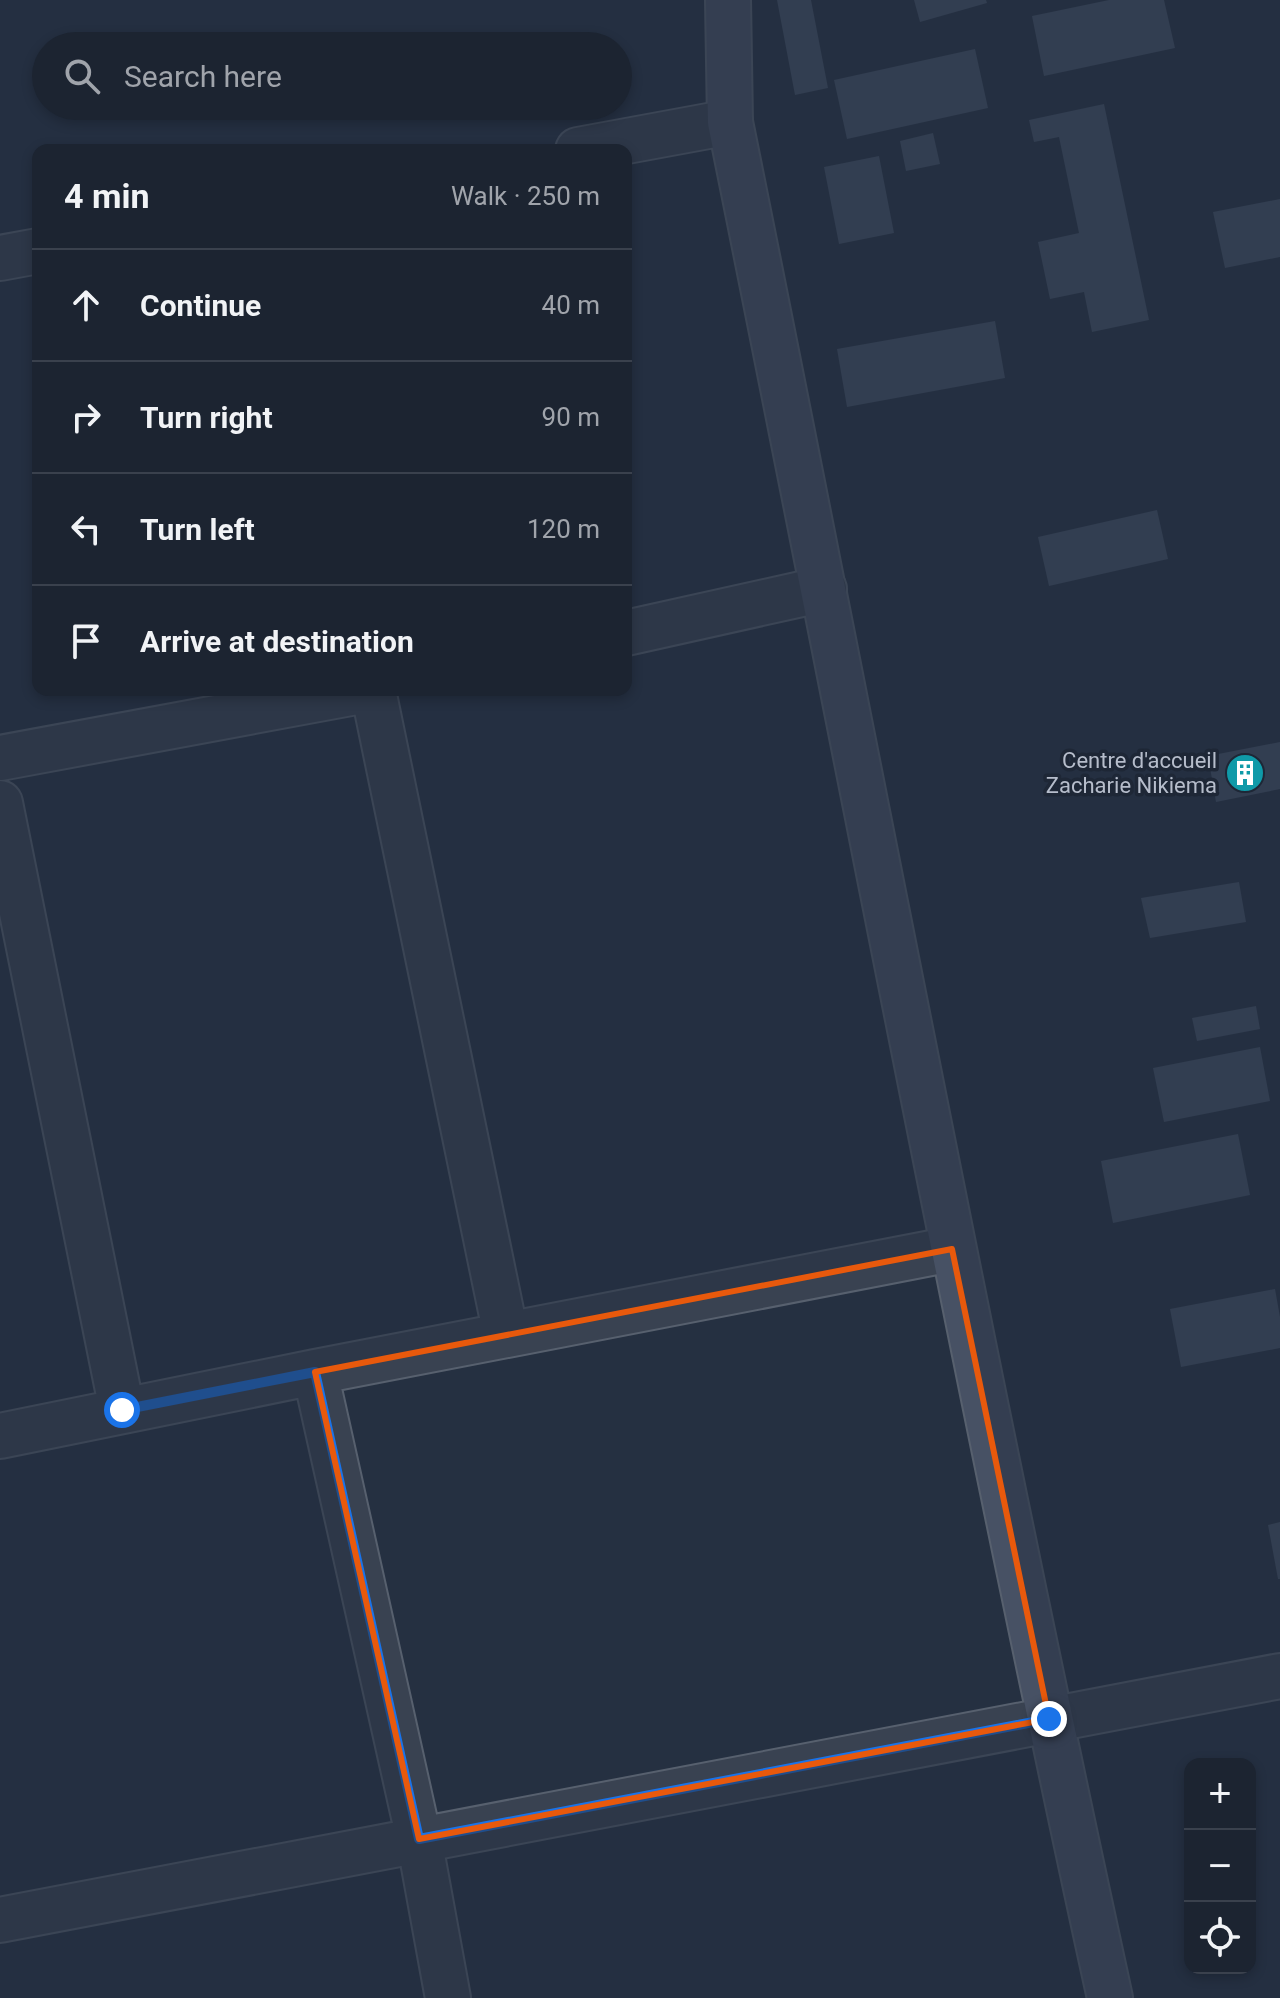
<!DOCTYPE html>
<html lang="en">
<head>
<meta charset="utf-8">
<style>
	:root { --surface:#1c2431; --page:#29303d; --text:#f1f3f6; --muted:#a0a4ab; --line:#3a414d }
	body { margin:0; font-family:Roboto,sans-serif; background:var(--page); color:var(--text) }
	.controls { position:absolute; right:24px; bottom:24px; display:grid; overflow:hidden; border-radius:16px; box-shadow:0 4px 12px #0003 }
	.controls button { width:72px; height:72px; display:grid; place-items:center; padding:0; border:0; border-bottom:2px solid var(--line); background:var(--surface); color:var(--text); font:40px sans-serif }
	.stop { position:absolute; width:24px; height:24px; margin:-18px; border:6px solid #1a73e8; border-radius:50%; background:#fff }
	.stop.end { background:#1a73e8; border-color:#fff; box-shadow:0 2px 8px #0008 }
	.list { margin:0; padding:0; list-style:none }
	h2 { display:flex; justify-content:space-between; align-items:center; height:104px; margin:0; padding:0 32px; font-size:34px }
	h2 small { font-size:26px; font-weight:400; color:var(--muted) }
	.list li { display:grid; grid-template-columns:52px 1fr auto; gap:24px; align-items:center; box-sizing:border-box; height:112px; padding:0 32px; border-top:2px solid var(--line) }
	.list b { display:block; font-size:30px; white-space:nowrap }
	.list em { font-size:26px; font-style:normal; color:var(--muted) }
	.icon { flex:none; width:44px; height:44px; fill:none; stroke:currentColor; stroke-width:2; stroke-linecap:round; stroke-linejoin:round }
	.map { position:relative; flex:none; width:1280px; height:1998px; overflow:hidden }
	.search { position:absolute; background:var(--surface); box-shadow:0 4px 12px #0003; left:32px; top:32px; width:600px; height:88px; display:flex; align-items:center; gap:20px; box-sizing:border-box; padding:0 28px; border-radius:44px; color:var(--muted); font-size:30px }
	.panel { position:absolute; background:var(--surface); box-shadow:0 4px 12px #0003; left:32px; top:144px; width:600px; height:552px; border-radius:16px }
	.map>svg:first-child { display:block }
	.building { fill:#435064 }
	.lines { fill:none; stroke-linecap:round; stroke-linejoin:round }
	.street-casing { stroke:#57606e; stroke-width:48 }
	.secondary-casing { stroke:#57606e; stroke-width:48 }
	.street { stroke:#394251; stroke-width:44 }
	.secondary { stroke:#475164; stroke-width:44 }
	.route { stroke:#1a73e8; stroke-width:10 }
	.marked { fill:none; stroke:#e8590c; stroke-width:6; stroke-linejoin:round }
	.labels { text-anchor:middle; stroke-width:7; stroke-linejoin:round; paint-order:stroke }
	.poi-label { font-size:22px; fill:#b6bdcb; stroke:#1e2736; text-anchor:end }
</style>
</head>
<body>
<div class="map">
<svg width="1280" height="1998" viewBox="0 0 1280 1998">
	<rect width="100%" height="100%" fill="#253041"/>
	<!-- building -->
	<path class="building" d="M 777,0 L 811,0 L 828,88 L 795,95 Z
		M 914,0 L 986,0 L 987,3 L 920,22 Z
		M 1109,0 L 1164,0 L 1175,48 L 1044,76 L 1032,16 Z
		M 975,49 L 988,108 L 847,139 L 834,80 Z
		M 1104,104 L 1149,320 L 1092,332 L 1084,292 L 1050,299 L 1038,242 L 1079,233 L 1059,137 L 1034,142 L 1029,120 Z
		M 933,133 L 940,164 L 906,171 L 900,141 Z
		M 879,156 L 894,233 L 839,244 L 824,167 Z
		M 1280,199 L 1280,257 L 1225,268 L 1213,212 Z
		M 995,321 L 1005,378 L 847,407 L 837,349 Z
		M 1157,510 L 1168,559 L 1049,586 L 1038,537 Z
		M 1280,742 L 1280,789 L 1216,802 L 1208,756 Z
		M 1239,882 L 1246,922 L 1150,938 L 1141,898 Z
		M 1256,1006 L 1260,1029 L 1197,1041 L 1192,1018 Z
		M 1260,1047 L 1270,1101 L 1164,1122 L 1153,1068 Z
		M 1238,1134 L 1250,1195 L 1113,1223 L 1101,1161 Z
		M 1275,1289 L 1280,1317 L 1280,1348 L 1181,1367 L 1170,1309 Z
		M 1280,1522 L 1280,1579 L 1278,1579 L 1268,1525 Z"/>
	<g class="lines">
		<defs>
			<path id="street" d="M 578,150 L 730,122
				M 0,258 L 38,251
				M 626,633 L 824,589
				M 373,690 L 506,1335
				M 0,758 L 367,690
				M 0,803 L 122,1410
				M 315,1372 L 419,1839 L 448,1998
				M 0,1436 L 315,1372 L 952,1249
				M 0,1920 L 1280,1676"/>
			<path id="secondary" d="M 728,0 L 730,122 C 856,747 974,1375 1110,1998"/>
		</defs>
		<!-- street casing -->
		<use href="#street" class="street-casing"/>
		<!-- secondary casing -->
		<use href="#secondary" class="secondary-casing"/>
		<!-- street -->
		<use href="#street" class="street"/>
		<!-- secondary -->
		<use href="#secondary" class="secondary"/>
	</g>
	<g class="lines">
		<!-- route -->
		<path class="route" d="M 122,1410 L 315,1372 L 419,1839 L 1049,1719"/>
	</g>
	<!-- marked area -->
	<path d="M0 0H1280V1998H0ZM 952,1249 L 1049,1719 L 419,1839 L 315,1372 Z" fill="#253041" fill-opacity=".55" fill-rule="evenodd"/>
	<path class="marked" d="M 952,1249 L 1049,1719 L 419,1839 L 315,1372 Z"/>
	<!-- icons -->
	<defs>
		<symbol id="building-disc" viewBox="-11 -11 22 22"><circle r="9.5" fill="#0f9aa8" stroke="#1e2736"/><path d="M-4-6H4V6H1V3H-1V6H-4ZM-2.5-4.3h1.7v1.8h-1.7ZM.8-4.3h1.7v1.8H.8ZM-2.5-1h1.7V.8h-1.7ZM.8-1h1.7V.8H.8Z" fill="#fff"/></symbol>
	</defs>
	<g fill-rule="evenodd">
		<use href="#building-disc" x="1223" y="751" width="44" height="44"/>
	</g>
	<g class="labels">
		<!-- poi labels -->
		<g class="poi-label">
			<text x="1217" y="768">Centre d'accueil<tspan x="1217" dy="25">Zacharie Nikiema</tspan></text>
		</g>
	</g>
</svg>
<div class="controls">
<button>+</button>
<button>−</button>
<button><svg class="icon" aria-label="locate" viewBox="0 0 24 24"><circle cx="12" cy="12" r="6"/><path d="M12 2v4M12 18v4M2 12h4M18 12h4"/></svg></button>
</div>
<div class="stop" style="left:122px;top:1410px"></div>
<div class="stop end" style="left:1049px;top:1719px"></div>
<div class="search"><svg class="icon" aria-label="search" viewBox="0 0 24 24"><circle cx="10" cy="10" r="6"/><path d="M15 15l6 6"/></svg>Search here</div>
<section class="panel">
<h2>4 min<small>Walk · 250 m</small></h2>
<ul class="list">
<li><svg class="icon" aria-label="ahead" viewBox="0 0 24 24"><path d="M12 20V5M6 11l6-6 6 6"/></svg><div><b>Continue</b></div><em>40 m</em></li>
<li><svg class="icon" aria-label="right" viewBox="0 0 24 24"><path d="M7 20v-9h11M14 6l5 5-5 5"/></svg><div><b>Turn right</b></div><em>90 m</em></li>
<li><svg class="icon" aria-label="left" viewBox="0 0 24 24"><path d="M17 20v-9H6M10 6l-5 5 5 5"/></svg><div><b>Turn left</b></div><em>120 m</em></li>
<li><svg class="icon" aria-label="arrive" viewBox="0 0 24 24"><path d="M6 21V4h12l-3 4 3 4H6"/></svg><div><b>Arrive at destination</b></div></li>
</ul>
</section>
</div>
</body>
</html>
